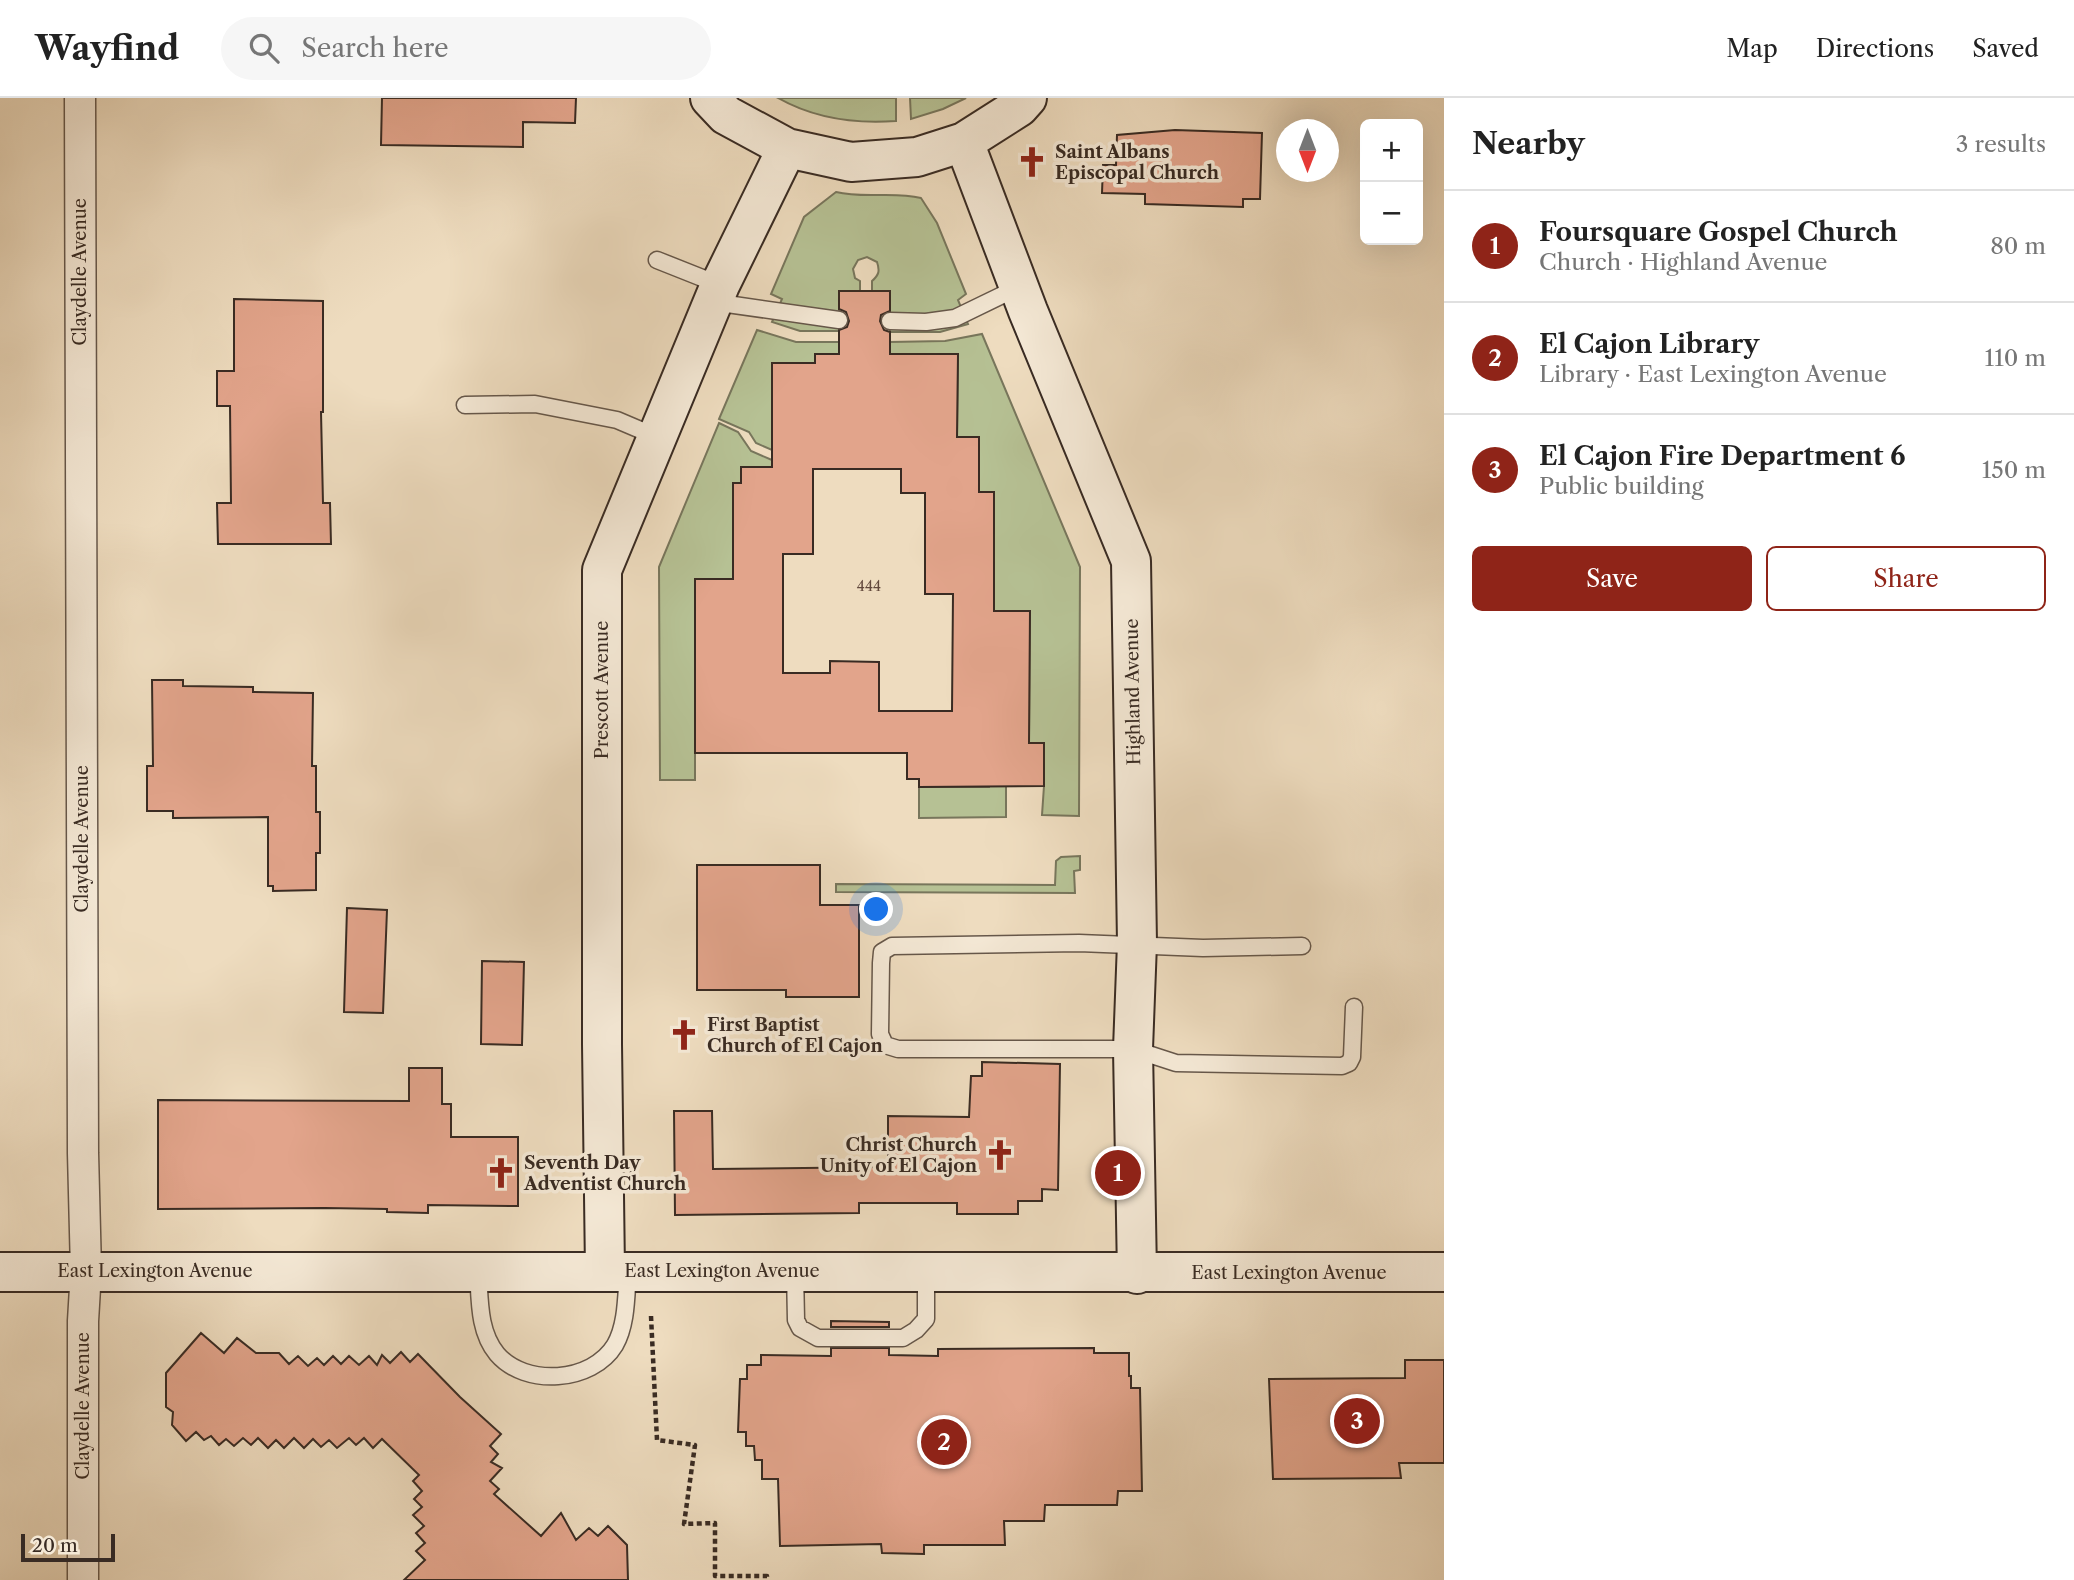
<!DOCTYPE html>
<html lang="en">
<head>
<meta charset="utf-8">
<style>
	:root { --surface:#fff; --page:#f6f6f6; --text:#222; --muted:#767676; --line:#e0e0e0; --accent:#8f2418 }
	body { margin:0; font-family:"Libre Caslon Text",serif; background:var(--page); color:var(--text) }
	.controls { position:absolute; right:21px; top:21px; display:grid; overflow:hidden; border-radius:10px; box-shadow:0 7px 28px #0002 }
	.controls button { width:63px; height:63px; display:grid; place-items:center; padding:0; border:0; border-bottom:2px solid var(--line); background:var(--surface); color:var(--text); font:35px sans-serif }
	.compass { position:absolute; left:1276px; top:21px; width:63px; height:63px; border-radius:50%; background:var(--surface); box-shadow:0 7px 28px #0002; rotate:180deg }
	.scale { position:absolute; left:21px; bottom:18px; width:94px; box-sizing:border-box; padding-left:7px; border:4px solid #392b23; border-top:0; font-size:19px; line-height:24px; white-space:nowrap; color:#392b23; -webkit-text-stroke:5px #f4e8d5; paint-order:stroke }
	.you { position:absolute; left:877px; top:812px; width:24px; height:24px; margin:-18px; border:5px solid #fff; border-radius:50%; background:#1a73e8; box-shadow:0 0 0 10px #1a73e833 }
	.badge { display:grid; place-items:center; width:46px; height:46px; border-radius:50%; background:var(--accent); color:#fff; font-size:23px; font-weight:700 }
	.pin { position:absolute; translate:-50% -50%; border:4px solid #fff; box-shadow:0 2px 7px #0006 }
	.list { margin:0; padding:0; list-style:none }
	h2 { display:flex; justify-content:space-between; align-items:center; height:91px; margin:0; padding:0 28px; font-size:30px }
	h2 small { font-size:23px; font-weight:400; color:var(--muted) }
	.list li { display:grid; grid-template-columns:46px 1fr auto; gap:21px; align-items:center; box-sizing:border-box; height:112px; padding:0 28px; border-top:2px solid var(--line) }
	.list b { display:block; font-size:26px; white-space:nowrap }
	.list p { margin:0; font-size:23px; white-space:nowrap; color:var(--muted) }
	.list em { font-size:23px; font-style:normal; color:var(--muted) }
	.actions { display:flex; gap:14px; padding:21px 28px }
	.actions a { flex:1; padding:16px 0; border:2px solid var(--accent); border-radius:10px; text-align:center; font-size:24px; color:var(--accent) }
	.actions .main { background:var(--accent); color:#fff }
	.icon { flex:none; width:38px; height:38px; fill:none; stroke:currentColor; stroke-width:2; stroke-linecap:round; stroke-linejoin:round }
	.map { position:relative; flex:none; width:1444px; height:1482px; overflow:hidden }
	header { display:flex; align-items:center; gap:42px; box-sizing:border-box; height:98px; padding:0 35px; background:var(--surface); border-bottom:2px solid var(--line) }
	header strong { font-size:33px }
	nav { display:flex; gap:38px; margin-inline-start:auto; font-size:24px }
	.search { width:490px; height:63px; background:var(--page); display:flex; align-items:center; gap:18px; box-sizing:border-box; padding:0 24px; border-radius:38px; color:var(--muted); font-size:26px }
	main { display:flex }
	aside { flex:1; background:var(--surface) }
	.map>svg:first-child { display:block }
	.green { fill:#b6c194; stroke:#78765c; stroke-width:2 }
	.building { fill:#e2a48b; stroke:#392b23; stroke-width:2; fill-rule:evenodd }
	.lines { fill:none; stroke-linecap:round; stroke-linejoin:round }
	.lane-casing { stroke:#66574a; stroke-width:19 }
	.street-casing { stroke:#66574a; stroke-width:33 }
	.secondary-casing { stroke:#392b23; stroke-width:42 }
	.path { stroke:#392b23; stroke-width:4.5; stroke-dasharray:5 3.5; stroke-linecap:butt }
	.lane { stroke:#f4e8d5; stroke-width:16 }
	.street { stroke:#f4e8d5; stroke-width:30 }
	.secondary { stroke:#f4e8d5; stroke-width:38 }
	.labels { text-anchor:middle; stroke-width:7; stroke-linejoin:round; paint-order:stroke }
	.number-label { font-size:14px; fill:#63493d }
	.poi-label { font-size:18px; font-weight:bold; fill:#392b23; stroke:#f4e8d5; text-anchor:start }
	.street-label { font-size:18px; fill:#392b23; stroke:#f4e8d5 }
</style>
</head>
<body>
<header>
<strong>Wayfind</strong>
<div class="search"><svg class="icon" aria-label="search" viewBox="0 0 24 24"><circle cx="10" cy="10" r="6"/><path d="M15 15l6 6"/></svg>Search here</div>
<nav><a>Map</a><a>Directions</a><a>Saved</a></nav>
</header>
<main>
<div class="map">
<svg width="1444" height="1482" viewBox="0 0 1444 1482">
	<rect width="100%" height="100%" fill="#eedcbf"/>
	<filter id="stains"><feTurbulence type="fractalNoise" baseFrequency=".00286" numOctaves="4"/><feColorMatrix values="0 0 0 0 .2 0 0 0 0 .09 0 0 0 0 .02 0 0 0 .5 -.17"/></filter>
	<radialGradient id="worn" r=".72"><stop offset=".6" stop-color="#630" stop-opacity="0"/><stop offset="1" stop-color="#630" stop-opacity=".3"/></radialGradient>
	<!-- green -->
	<path class="green" d="M 778,0 L 896,0 L 896,23 C 855,26 815,21 778,0 Z
		M 910,0 L 966,0 L 943,11 L 911,21 Z
		M 836,94 C 864,101 893,93 921,100 L 937,125 L 966,196 L 958,202 L 968,226 L 940,234 L 890,234 L 890,194 L 872,193 L 872,183 C 879,177 880,173 877,164 L 867,159 L 858,162 L 853,171 L 855,180 L 860,183 L 860,193 L 839,194 L 839,233 L 800,233 L 772,224 L 782,201 L 771,196 L 804,119 Z
		M 757,232 L 796,244 L 839,244 L 839,256 L 816,256 L 815,265 L 772,352 L 756,345 L 749,334 L 719,321 Z
		M 982,236 L 1080,469 L 1079,718 L 1042,717 L 1044,688 L 1029,645 L 1030,513 L 994,513 L 994,394 L 979,394 L 979,339 L 957,339 L 958,257 L 890,256 L 890,244 L 945,243 Z
		M 719,325 L 738,334 L 751,353 L 772,362 L 772,369 L 741,385 L 733,385 L 733,481 L 695,481 L 695,682 L 660,682 L 659,469 Z
		M 990,670 L 1006,688 L 1006,719 L 919,720 L 919,689 L 989,689 Z
		M 1080,758 L 1080,772 L 1074,773 L 1075,795 L 836,794 L 836,786 L 1055,787 L 1056,763 L 1061,759 Z"/>
	<!-- building -->
	<path class="building" d="M 382,0 L 576,0 L 575,25 L 523,24 L 523,49 L 381,47 Z
		M 1175,32 L 1262,35 L 1260,101 L 1243,101 L 1243,109 L 1145,106 L 1145,96 L 1102,95 L 1103,67 L 1116,67 L 1117,37 Z
		M 839,193 L 890,193 L 890,213 L 881,217 L 880,223 L 884,232 L 890,234 L 890,256 L 958,256 L 957,339 L 979,339 L 979,394 L 994,394 L 994,513 L 1030,513 L 1029,645 L 1044,645 L 1044,688 L 919,689 L 919,681 L 907,681 L 907,655 L 695,655 L 695,481 L 733,481 L 733,385 L 741,385 L 741,369 L 772,369 L 772,265 L 815,265 L 815,256 L 839,256 L 839,232 L 847,229 L 849,223 L 846,214 L 839,211 ZM 813,371 L 901,371 L 901,395 L 925,395 L 925,496 L 953,496 L 952,613 L 879,613 L 879,564 L 830,563 L 830,575 L 783,575 L 783,456 L 813,456 Z
		M 234,201 L 323,203 L 323,314 L 321,314 L 323,405 L 330,405 L 331,446 L 218,446 L 217,405 L 231,405 L 230,308 L 217,308 L 217,273 L 234,273 Z
		M 152,582 L 183,582 L 183,588 L 253,589 L 253,594 L 313,595 L 312,668 L 316,668 L 316,714 L 320,714 L 320,755 L 316,755 L 316,792 L 273,793 L 273,788 L 268,788 L 268,719 L 173,720 L 173,713 L 147,713 L 147,668 L 153,668 Z
		M 697,767 L 820,767 L 820,807 L 859,807 L 859,899 L 786,899 L 786,892 L 697,892 Z
		M 347,810 L 387,812 L 383,915 L 344,914 Z
		M 482,863 L 524,864 L 522,947 L 481,946 Z
		M 982,964 L 1060,966 L 1058,1092 L 1042,1091 L 1042,1103 L 1018,1103 L 1018,1116 L 957,1116 L 957,1105 L 859,1105 L 859,1115 L 675,1117 L 674,1013 L 712,1013 L 713,1071 L 888,1069 L 888,1018 L 969,1019 L 971,978 L 982,978 Z
		M 409,970 L 442,970 L 442,1006 L 451,1006 L 451,1039 L 518,1039 L 518,1108 L 428,1107 L 428,1115 L 387,1114 L 387,1111 L 325,1110 L 158,1111 L 158,1002 L 409,1003 Z
		M 831,1223 L 889,1224 L 889,1229 L 831,1229 Z
		M 201,1235 L 224,1255 L 237,1240 L 256,1255 L 279,1255 L 289,1266 L 298,1258 L 308,1268 L 317,1260 L 324,1267 L 333,1258 L 341,1266 L 349,1258 L 359,1267 L 369,1258 L 377,1267 L 382,1257 L 390,1265 L 401,1254 L 410,1264 L 418,1256 L 460,1299 L 501,1336 L 490,1348 L 498,1356 L 491,1364 L 502,1370 L 490,1383 L 499,1391 L 494,1396 L 541,1438 L 561,1415 L 576,1442 L 589,1430 L 598,1438 L 608,1428 L 627,1447 L 628,1482 L 404,1482 L 425,1462 L 416,1453 L 425,1445 L 416,1435 L 424,1428 L 413,1417 L 422,1409 L 414,1401 L 422,1393 L 413,1383 L 419,1377 L 382,1341 L 373,1350 L 364,1340 L 356,1347 L 349,1340 L 337,1350 L 329,1342 L 321,1349 L 313,1341 L 304,1350 L 294,1340 L 284,1350 L 276,1342 L 268,1350 L 258,1340 L 251,1347 L 243,1340 L 234,1348 L 226,1341 L 219,1347 L 211,1338 L 204,1342 L 196,1334 L 186,1343 L 172,1327 L 173,1314 L 166,1309 L 166,1275 Z
		M 831,1250 L 889,1250 L 889,1257 L 938,1258 L 938,1251 L 1094,1250 L 1094,1255 L 1129,1255 L 1129,1278 L 1131,1278 L 1131,1290 L 1140,1290 L 1142,1393 L 1118,1393 L 1117,1407 L 1045,1407 L 1044,1423 L 1004,1423 L 1005,1447 L 924,1447 L 924,1456 L 882,1455 L 881,1446 L 780,1448 L 778,1381 L 762,1381 L 762,1362 L 755,1362 L 754,1348 L 746,1348 L 746,1334 L 738,1334 L 740,1281 L 747,1281 L 747,1267 L 761,1267 L 761,1257 L 831,1258 Z
		M 1405,1262 L 1444,1262 L 1444,1365 L 1399,1365 L 1401,1380 L 1273,1381 L 1269,1281 L 1405,1280 Z"/>
	<g class="lines">
		<defs>
			<path id="lane" d="M 657,162 L 720,187
				M 713,204 L 839,222
				M 890,223 L 926,224 L 955,220 L 1019,189
				M 465,307 L 535,306 L 617,322 L 657,339
				M 1302,848 L 1203,850 L 1079,845 L 892,848 L 882,854 L 881,865 L 880,936 L 885,947 L 898,951 L 1133,951 L 1176,965 L 1342,968 L 1349,965 L 1352,959 L 1354,909
				M 478,1173 C 480,1201 478,1233 497,1256 C 525,1289 592,1285 615,1247 C 627,1226 626,1197 628,1173
				M 795,1173 L 796,1222 L 800,1230 L 818,1240 L 903,1240 L 916,1232 L 926,1221 L 926,1173"/>
			<path id="street" d="M 80,0 L 83,1055 L 86,1173 L 83,1223 L 83,1482"/>
			<path id="secondary" d="M 710,0 L 726,17 L 787,50 L 851,64 L 917,59 L 964,44 L 1019,9 L 1027,0
				M 964,44 L 1028,213 L 1131,463 L 1137,845 L 1133,951 L 1137,1176
				M 605,1173 L 602,946 L 602,472 L 720,187 L 787,50
				M 0,1174 L 1444,1174"/>
		</defs>
		<!-- lane casing -->
		<use href="#lane" class="lane-casing"/>
		<!-- street casing -->
		<use href="#street" class="street-casing"/>
		<!-- secondary casing -->
		<use href="#secondary" class="secondary-casing"/>
		<!-- path -->
		<path class="path" d="M 651,1218 L 657,1342 L 695,1347 L 684,1426 L 715,1425 L 715,1478 L 767,1478 L 767,1482"/>
		<!-- lane -->
		<use href="#lane" class="lane"/>
		<!-- street -->
		<use href="#street" class="street"/>
		<!-- secondary -->
		<use href="#secondary" class="secondary"/>
	</g>
	<!-- icons -->
	<defs>
		<symbol id="church-bare" viewBox="-9 -9 18 18"><path d="M-1.2-6h2.4v3.5h3.3v2.4h-3.3V6h-2.4V-.1h-3.3v-2.4h3.3Z" fill="#8f2418" stroke="#f4e8d5" stroke-width="2.5" paint-order="stroke"/></symbol>
	</defs>
	<g fill-rule="evenodd">
		<use href="#church-bare" x="1010" y="42" width="44" height="44"/>
		<use href="#church-bare" x="662" y="915" width="44" height="44"/>
		<use href="#church-bare" x="978" y="1035" width="44" height="44"/>
		<use href="#church-bare" x="479" y="1053" width="44" height="44"/>
	</g>
	<g class="labels">
		<!-- number labels -->
		<g class="number-label">
			<text x="869" y="493">444</text>
		</g>
		<!-- poi labels -->
		<g class="poi-label">
			<text x="1055" y="60">Saint Albans<tspan x="1055" dy="21">Episcopal Church</tspan></text>
			<text x="707" y="933">First Baptist<tspan x="707" dy="21">Church of El Cajon</tspan></text>
			<text x="977" y="1053" text-anchor="end">Christ Church<tspan x="977" dy="21">Unity of El Cajon</tspan></text>
			<text x="524" y="1071">Seventh Day<tspan x="524" dy="21">Adventist Church</tspan></text>
		</g>
		<!-- street labels -->
		<g class="street-label">
			<text transform="translate(80 174) rotate(-90)" y="6">Claydelle Avenue</text>
			<text transform="translate(602 592) rotate(-90)" y="6">Prescott Avenue</text>
			<text transform="translate(1133 594) rotate(-91)" y="6">Highland Avenue</text>
			<text transform="translate(82 741) rotate(-90)" y="6">Claydelle Avenue</text>
			<text x="155" y="1179">East Lexington Avenue</text>
			<text x="722" y="1179">East Lexington Avenue</text>
			<text x="1289" y="1181">East Lexington Avenue</text>
			<text transform="translate(83 1308) rotate(-90)" y="6">Claydelle Avenue</text>
		</g>
	</g>
	<rect width="100%" height="100%" filter="url(#stains)"/>
	<rect width="100%" height="100%" fill="url(#worn)"/>
</svg>
<div class="controls">
<button>+</button>
<button>−</button>
</div>
<svg class="compass" viewBox="-18 -18 36 36"><path d="M0-13l5 13h-10z" fill="#e53935"/><path d="M0 13l5-13h-10z" fill="#767676"/></svg>
<div class="scale">20 m</div>
<div class="you"></div>
<div class="pin badge" style="left:1118px;top:1075px">1</div>
<div class="pin badge" style="left:944px;top:1344px">2</div>
<div class="pin badge" style="left:1357px;top:1323px">3</div>
</div>
<aside>
<h2>Nearby<small>3 results</small></h2>
<ul class="list">
<li><span class="badge">1</span><div><b>Foursquare Gospel Church</b><p>Church · Highland Avenue</p></div><em>80 m</em></li>
<li><span class="badge">2</span><div><b>El Cajon Library</b><p>Library · East Lexington Avenue</p></div><em>110 m</em></li>
<li><span class="badge">3</span><div><b>El Cajon Fire Department 6</b><p>Public building</p></div><em>150 m</em></li>
</ul>
<div class="actions"><a class="main">Save</a><a>Share</a></div>
</aside>
</main>
</body>
</html>
